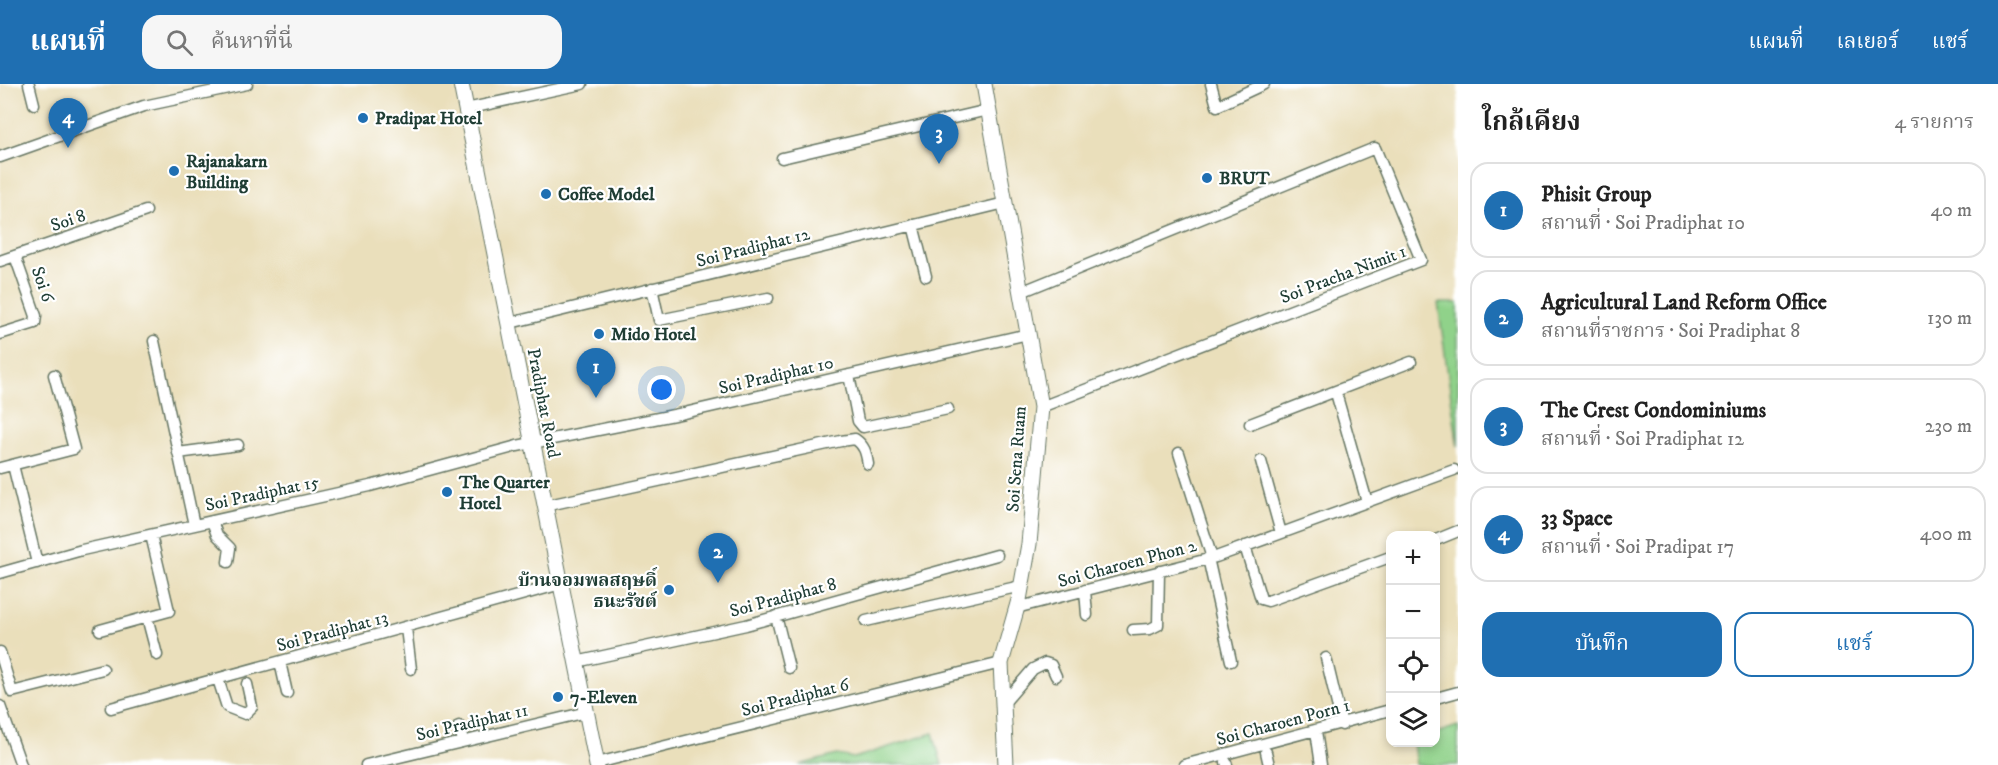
<!DOCTYPE html>
<html lang="th">
<head>
<meta charset="utf-8">
<style>
	:root { --surface:#fff; --page:#f6f6f6; --text:#222; --muted:#767676; --line:#e0e0e0; --accent:#1f6fb2 }
	body { margin:0; font-family:"IM FELL DW Pica","Noto Serif Thai",serif; background:var(--page); color:var(--text) }
	.controls { position:absolute; right:18px; bottom:18px; display:grid; overflow:hidden; border-radius:12px; box-shadow:0 3px 9px #0003 }
	.controls button { width:54px; height:54px; display:grid; place-items:center; padding:0; border:0; border-bottom:2px solid var(--line); background:var(--surface); color:var(--text); font:30px sans-serif }
	.you { position:absolute; left:662px; top:306px; width:21px; height:21px; margin:-15px; border:4px solid #fff; border-radius:50%; background:#1a73e8; box-shadow:0 0 0 9px #1a73e833 }
	.badge { display:grid; place-items:center; width:39px; height:39px; border-radius:50%; background:var(--accent); color:#fff; font-size:20px; font-weight:700 }
	.pin { position:absolute; translate:-50% -50px; filter:drop-shadow(0 2px 3px #0008) }
	.pin::after { content:''; position:absolute; top:32px; width:21px; height:18px; background:inherit; clip-path:polygon(0 0,100% 0,50% 100%) }
	.list { margin:0; padding:0; list-style:none }
	h2 { display:flex; justify-content:space-between; align-items:center; height:78px; margin:0; padding:0 24px; font-size:26px }
	h2 small { font-size:20px; font-weight:400; color:var(--muted) }
	.list li { display:grid; grid-template-columns:39px 1fr auto; gap:18px; align-items:center; box-sizing:border-box; height:96px; margin:0 12px 12px; padding:0 12px; border:2px solid var(--line); border-radius:18px }
	.list b { display:block; font-size:22px; white-space:nowrap }
	.list p { margin:0; font-size:20px; white-space:nowrap; color:var(--muted) }
	.list em { font-size:20px; font-style:normal; color:var(--muted) }
	.actions { display:flex; gap:12px; padding:18px 24px }
	.actions a { flex:1; padding:14px 0; border:2px solid var(--accent); border-radius:18px; text-align:center; font-size:21px; color:var(--accent) }
	.actions .main { background:var(--accent); color:#fff }
	.icon { flex:none; width:33px; height:33px; fill:none; stroke:currentColor; stroke-width:2; stroke-linecap:round; stroke-linejoin:round }
	.map { position:relative; flex:none; width:1458px; height:681px; overflow:hidden }
	header { display:flex; align-items:center; gap:36px; box-sizing:border-box; height:84px; padding:0 30px; background:var(--accent); color:#fff }
	header strong { font-size:28px }
	nav { display:flex; gap:33px; margin-inline-start:auto; font-size:21px }
	.search { width:420px; height:54px; background:var(--page); display:flex; align-items:center; gap:15px; box-sizing:border-box; padding:0 21px; border-radius:18px; color:var(--muted); font-size:22px }
	main { display:flex }
	aside { flex:1; background:var(--surface) }
	.map>svg:first-child { display:block }
	.green { fill:#90d28a; stroke:#58885f; stroke-width:1.5 }
	.lines { fill:none; stroke-linecap:round; stroke-linejoin:round }
	.street-casing { stroke:#667663; stroke-width:13 }
	.secondary-casing { stroke:#667663; stroke-width:17 }
	.street { stroke:#fff; stroke-width:10 }
	.secondary { stroke:#fff; stroke-width:15 }
	.poi-dot { fill:#1f6fb2; stroke:#fff; stroke-width:2 }
	.labels { text-anchor:middle; stroke-width:4.5; stroke-linejoin:round; paint-order:stroke }
	.poi-label { font-size:18px; font-weight:bold; fill:#1f3d34; stroke:#fff; text-anchor:start }
	.street-label { font-size:18px; fill:#1f3d34; stroke:#fff }
</style>
</head>
<body>
<header>
<strong>แผนที่</strong>
<div class="search"><svg class="icon" aria-label="search" viewBox="0 0 24 24"><circle cx="10" cy="10" r="6"/><path d="M15 15l6 6"/></svg>ค้นหาที่นี่</div>
<nav><a>แผนที่</a><a>เลเยอร์</a><a>แชร์</a></nav>
</header>
<main>
<div class="map">
<svg width="1458" height="681" viewBox="0 0 1458 681">
	<rect width="100%" height="100%" fill="#fff"/>
	<filter id="ink" filterUnits="userSpaceOnUse"><feTurbulence type="fractalNoise" baseFrequency=".0167" numOctaves="2"/><feDisplacementMap in="SourceGraphic" scale="12" xChannelSelector="R" yChannelSelector="G"/><feConvolveMatrix kernelMatrix="1 2 1 2 8 2 1 2 1" color-interpolation-filters="sRGB"/></filter>
	<filter id="wash" filterUnits="userSpaceOnUse"><feTurbulence type="fractalNoise" baseFrequency=".008" numOctaves="4" result="noise"/><feDisplacementMap in="SourceGraphic" scale="24" xChannelSelector="R" yChannelSelector="G"/><feGaussianBlur stdDeviation="1.35" result="paint"/><feColorMatrix in="noise" values="0 0 0 0 0 0 0 0 0 0 0 0 0 0 0 0 0 1.4 0 .05"/><feComposite in="paint" operator="in"/></filter>
	<g filter="url(#wash)">
		<rect width="100%" height="100%" fill="#eadfbb"/>
		<!-- green -->
		<path class="green" d="M 1438,219 L 1458,219 L 1458,364 Z
			M 1458,642 L 1458,681 L 1416,681 L 1413,659 L 1436,658 L 1436,649 Z
			M 933,649 L 942,681 L 799,681 L 837,671 L 854,674 Z"/>
	</g>
	<g filter="url(#ink)">
		<g class="lines">
			<defs>
				<path id="street" d="M 29,0 L 34,20
					M 1211,0 L 1217,22 L 1264,0
					M 466,25 L 582,0
					M 0,73 L 144,22 L 247,0
					M 782,74 L 988,26
					M 913,141 L 926,192
					M 0,177 L 146,127
					M 652,204 L 659,236 L 768,214
					M 1021,208 L 1375,64 L 1421,176 L 1041,323
					M 510,239 L 1005,119
					M 0,250 L 35,239 L 36,232 L 15,172
					M 154,257 L 194,441
					M 849,291 L 858,337 L 863,343 L 948,325
					M 1336,309 L 1367,418
					M 1250,340 L 1411,278
					M 178,369 L 238,361
					M 1179,369 L 1212,474
					M 1261,377 L 1281,449
					M 13,381 L 37,479
					M 0,384 L 74,365 L 54,291
					M 544,422 L 841,357 L 855,355 C 865,362 866,369 868,380
					M 212,437 L 217,451 L 230,464 L 228,478
					M 1436,456 L 1458,447
					M 1245,462 L 1261,515 L 1268,517 L 1390,473
					M 1208,474 L 1231,577
					M 0,489 L 82,466 L 370,402 L 517,362 L 684,329 L 1028,250
					M 1085,506 L 1087,531
					M 1016,524 L 1216,473 L 1454,386
					M 776,532 L 789,584
					M 147,533 L 157,571
					M 866,537 L 1021,502
					M 406,544 L 411,585
					M 100,546 L 169,527 L 151,451
					M 1133,546 L 1150,545 L 1158,541 L 1159,487
					M 0,568 L 12,608 L 103,585
					M 1326,574 L 1342,641
					M 280,578 L 287,609
					M 576,578 L 746,541 L 997,471
					M 218,595 L 227,623 L 245,630 L 252,623 L 247,600
					M 1436,614 L 1458,608
					M 1003,620 L 1033,585 L 1045,579 L 1051,581 L 1056,592
					M 0,622 L 21,681
					M 111,624 L 561,500
					M 459,642 L 463,657
					M 1316,647 L 1321,681
					M 1266,668 L 1269,681
					M 1226,678 L 1227,681
					M 597,679 L 1001,579
					M 366,681 L 587,628
					M 1184,681 L 1390,626"/>
				<path id="secondary" d="M 461,0 L 597,681
					M 984,0 L 1041,323 L 1029,460 L 1019,516 L 1001,579 L 1006,681"/>
			</defs>
			<!-- street casing -->
			<use href="#street" class="street-casing"/>
			<!-- secondary casing -->
			<use href="#secondary" class="secondary-casing"/>
			<!-- street -->
			<use href="#street" class="street"/>
			<!-- secondary -->
			<use href="#secondary" class="secondary"/>
		</g>
	</g>
	<!-- markers -->
	<g class="poi-dot">
		<circle cx="363" cy="34" r="6"/>
		<circle cx="174" cy="87" r="6"/>
		<circle cx="1207" cy="94" r="6"/>
		<circle cx="546" cy="110" r="6"/>
		<circle cx="599" cy="250" r="6"/>
		<circle cx="447" cy="408" r="6"/>
		<circle cx="669" cy="506" r="6"/>
		<circle cx="558" cy="613" r="6"/>
	</g>
	<g class="labels">
		<!-- poi labels -->
		<g class="poi-label">
			<text x="375" y="40">Pradipat Hotel</text>
			<text x="186" y="83">Rajanakarn<tspan x="186" dy="21">Building</tspan></text>
			<text x="1219" y="100">BRUT</text>
			<text x="558" y="116">Coffee Model</text>
			<text x="611" y="256">Mido Hotel</text>
			<text x="459" y="404">The Quarter<tspan x="459" dy="21">Hotel</tspan></text>
			<text x="657" y="502" text-anchor="end">บ้านจอมพลสฤษดิ์<tspan x="657" dy="21">ธนะรัชต์</tspan></text>
			<text x="570" y="619">7-Eleven</text>
		</g>
		<!-- street labels -->
		<g class="street-label">
			<text transform="translate(68 136) rotate(-19)" y="6">Soi 8</text>
			<text transform="translate(753 163) rotate(-14)" y="6">Soi Pradiphat 12</text>
			<text transform="translate(1343 190) rotate(-21)" y="6">Soi Pracha Nimit 1</text>
			<text transform="translate(43 200) rotate(71)" y="6">Soi 6</text>
			<text transform="translate(776 291) rotate(-13)" y="6">Soi Pradiphat 10</text>
			<text transform="translate(544 319) rotate(79)" y="6">Pradiphat Road</text>
			<text transform="translate(1016 375) rotate(-86)" y="6">Soi Sena Ruam</text>
			<text transform="translate(262 409) rotate(-12)" y="6">Soi Pradiphat 15</text>
			<text transform="translate(1127 479) rotate(-15)" y="6">Soi Charoen Phon 2</text>
			<text transform="translate(783 513) rotate(-15)" y="6">Soi Pradiphat 8</text>
			<text transform="translate(332 547) rotate(-15)" y="6">Soi Pradiphat 13</text>
			<text transform="translate(795 613) rotate(-14)" y="6">Soi Pradiphat 6</text>
			<text transform="translate(472 638) rotate(-13)" y="6">Soi Pradiphat 11</text>
			<text transform="translate(1283 638) rotate(-15)" y="6">Soi Charoen Porn 1</text>
		</g>
	</g>
</svg>
<div class="controls">
<button>+</button>
<button>−</button>
<button><svg class="icon" aria-label="locate" viewBox="0 0 24 24"><circle cx="12" cy="12" r="6"/><path d="M12 2v4M12 18v4M2 12h4M18 12h4"/></svg></button>
<button><svg class="icon" aria-label="layers" viewBox="0 0 24 24"><path d="M12 4l9 5-9 5-9-5zM3 14l9 5 9-5"/></svg></button>
</div>
<div class="you"></div>
<div class="pin badge" style="left:596px;top:314px">1</div>
<div class="pin badge" style="left:718px;top:499px">2</div>
<div class="pin badge" style="left:939px;top:80px">3</div>
<div class="pin badge" style="left:68px;top:64px">4</div>
</div>
<aside>
<h2>ใกล้เคียง<small>4 รายการ</small></h2>
<ul class="list">
<li><span class="badge">1</span><div><b>Phisit Group</b><p>สถานที่ · Soi Pradiphat 10</p></div><em>40 m</em></li>
<li><span class="badge">2</span><div><b>Agricultural Land Reform Office</b><p>สถานที่ราชการ · Soi Pradiphat 8</p></div><em>130 m</em></li>
<li><span class="badge">3</span><div><b>The Crest Condominiums</b><p>สถานที่ · Soi Pradiphat 12</p></div><em>230 m</em></li>
<li><span class="badge">4</span><div><b>33 Space</b><p>สถานที่ · Soi Pradipat 17</p></div><em>400 m</em></li>
</ul>
<div class="actions"><a class="main">บันทึก</a><a>แชร์</a></div>
</aside>
</main>
</body>
</html>
